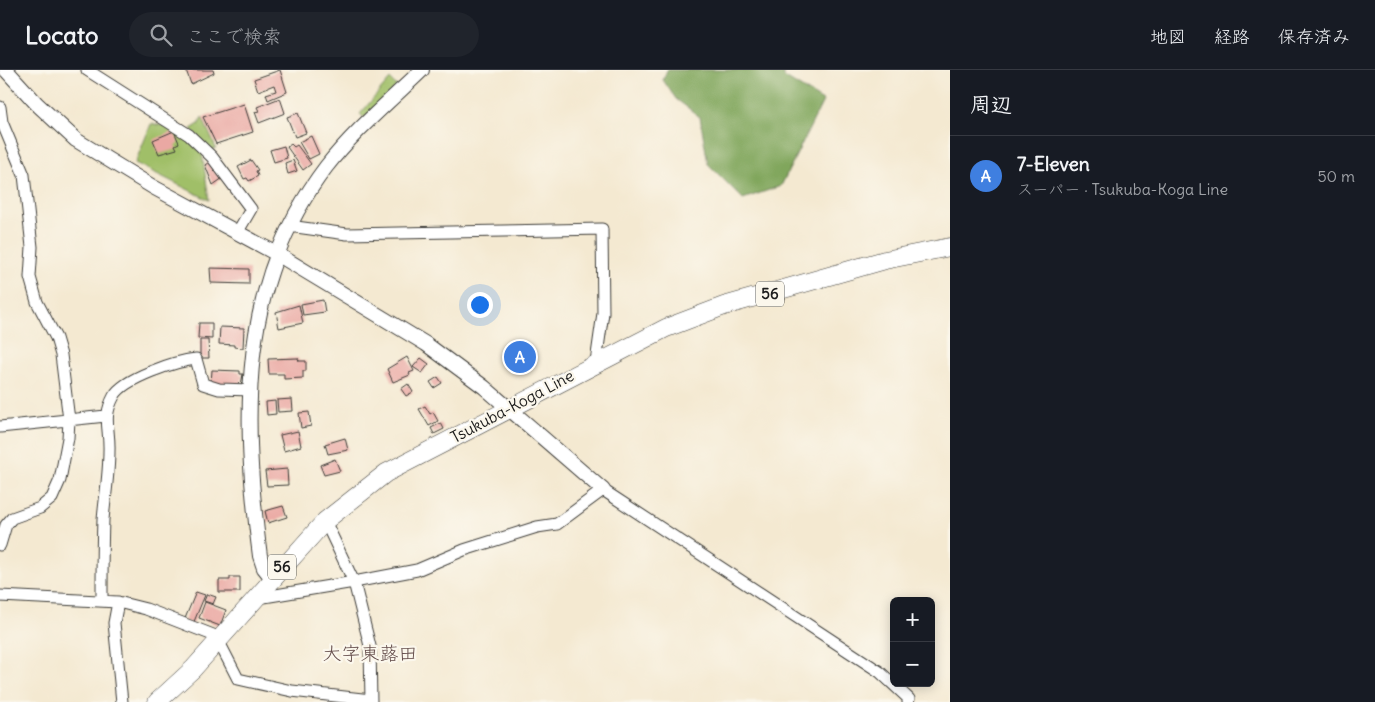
<!DOCTYPE html>
<html lang="ja">
<head>
<meta charset="utf-8">
<style>
	:root { --surface:#171b24; --page:#20242c; --text:#f1f3f6; --muted:#9ea1a6; --line:#363941; --accent:#db2777 }
	body { margin:0; font-family:Delius,"Klee One",sans-serif; background:var(--page); color:var(--text) }
	.controls { position:absolute; right:15px; bottom:15px; display:grid; overflow:hidden; border-radius:8px; box-shadow:0 2px 12px #0003 }
	.controls button { width:45px; height:45px; display:grid; place-items:center; padding:0; border:0; border-bottom:1px solid var(--line); background:var(--surface); color:var(--text); font:25px sans-serif }
	.you { position:absolute; left:479px; top:234px; width:18px; height:18px; margin:-12px; border:4px solid #fff; border-radius:50%; background:#1a73e8; box-shadow:0 0 0 8px #1a73e833 }
	.badge { display:grid; place-items:center; width:32px; height:32px; border-radius:50%; background:var(--accent); color:#fff; font-size:16px; font-weight:700 }
	.pin { position:absolute; translate:-50% -50%; border:2px solid #fff; box-shadow:0 1px 5px #0006 }
	.list { margin:0; padding:0; list-style:none }
	h2 { display:flex; justify-content:space-between; align-items:center; height:65px; margin:0; padding:0 20px; font-size:21px }
	h2 small { font-size:16px; font-weight:400; color:var(--muted) }
	.list li { display:grid; grid-template-columns:32px 1fr auto; gap:15px; align-items:center; box-sizing:border-box; height:80px; padding:0 20px; border-top:1px solid var(--line) }
	.list b { display:block; font-size:19px; white-space:nowrap }
	.list p { margin:0; font-size:16px; white-space:nowrap; color:var(--muted) }
	.list em { font-size:16px; font-style:normal; color:var(--muted) }
	.icon { flex:none; width:28px; height:28px; fill:none; stroke:currentColor; stroke-width:2; stroke-linecap:round; stroke-linejoin:round }
	.map { position:relative; flex:none; width:950px; height:632px; overflow:hidden }
	header { display:flex; align-items:center; gap:30px; box-sizing:border-box; height:70px; padding:0 25px; background:var(--surface); border-bottom:1px solid var(--line) }
	header strong { font-size:24px }
	nav { display:flex; gap:28px; margin-inline-start:auto; font-size:18px }
	.search { width:350px; height:45px; background:var(--page); display:flex; align-items:center; gap:12px; box-sizing:border-box; padding:0 18px; border-radius:28px; color:var(--muted); font-size:19px }
	main { display:flex }
	aside { flex:1; background:var(--surface) }
	.map>svg:first-child { display:block }
	.green { fill:#a0bf67; stroke:#5e6e42 }
	.forest { fill:#80a65c; stroke:#4e613c }
	.building { fill:#eaa8a3 }
	.lines { fill:none; stroke-linecap:round; stroke-linejoin:round }
	.minor-casing { stroke:#3c3b37; stroke-width:13 }
	.tertiary-casing { stroke:#3c3b37; stroke-width:16 }
	.primary-casing { stroke:#3c3b37; stroke-width:19 }
	.minor { stroke:#fff; stroke-width:11 }
	.tertiary { stroke:#fff; stroke-width:14 }
	.primary { stroke:#fff; stroke-width:18 }
	.labels { text-anchor:middle; stroke-width:4.5; stroke-linejoin:round; paint-order:stroke }
	.shield { fill:#fbf7ec; stroke:#5f5e5a; stroke-width:1 }
	.shield-label { font-size:15px; font-weight:bold; fill:#1c1c1c }
	.street-label { font-size:16px; fill:#1c1c1c; stroke:#fbf7ec }
	.quarter-label { font-size:19px; fill:#644d4b; stroke:#fbf7ec }
</style>
</head>
<body>
<header>
<strong>Locato</strong>
<div class="search"><svg class="icon" aria-label="search" viewBox="0 0 24 24"><circle cx="10" cy="10" r="6"/><path d="M15 15l6 6"/></svg>ここで検索</div>
<nav><a>地図</a><a>経路</a><a>保存済み</a></nav>
</header>
<main>
<div class="map">
<svg width="950" height="632" viewBox="0 0 950 632">
	<rect width="100%" height="100%" fill="#fbf7ec"/>
	<filter id="ink" filterUnits="userSpaceOnUse"><feTurbulence type="fractalNoise" baseFrequency=".02" numOctaves="2"/><feDisplacementMap in="SourceGraphic" scale="10" xChannelSelector="R" yChannelSelector="G"/><feConvolveMatrix kernelMatrix="1 2 1 2 8 2 1 2 1" color-interpolation-filters="sRGB"/></filter>
	<filter id="wash" filterUnits="userSpaceOnUse"><feTurbulence type="fractalNoise" baseFrequency=".0096" numOctaves="4" result="noise"/><feDisplacementMap in="SourceGraphic" scale="20" xChannelSelector="R" yChannelSelector="G"/><feGaussianBlur stdDeviation="1.12" result="paint"/><feColorMatrix in="noise" values="0 0 0 0 0 0 0 0 0 0 0 0 0 0 0 0 0 1.4 0 .05"/><feComposite in="paint" operator="in"/></filter>
	<g filter="url(#wash)">
		<rect width="100%" height="100%" fill="#f4e9d1"/>
		<!-- green -->
		<path class="green" d="M 390,9 L 397,16 L 364,48 L 360,44 Z
			M 202,47 L 216,78 L 211,80 L 191,59 L 199,54 Z
			M 151,54 L 168,56 L 189,70 L 202,83 L 209,130 L 135,93 Z"/>
		<!-- forest -->
		<path class="forest" d="M 667,0 L 784,0 L 784,7 L 823,31 L 781,116 L 743,129 L 708,94 L 700,47 L 676,29 L 663,10 Z"/>
		<g id="blocks">
			<!-- building -->
			<path class="building" d="M 186,0 L 213,0 L 214,3 L 191,14 Z
				M 280,0 L 287,22 L 268,30 L 266,24 L 276,21 L 274,15 L 258,21 L 254,9 Z
				M 280,28 L 285,43 L 259,53 L 255,42 L 259,41 L 257,37 Z
				M 244,34 L 253,62 L 216,74 L 203,47 Z
				M 298,43 L 306,63 L 295,67 L 287,47 Z
				M 174,61 L 179,73 L 175,75 L 177,79 L 159,84 L 153,70 Z
				M 311,66 L 319,84 L 309,89 L 299,72 Z
				M 291,74 L 294,77 L 297,75 L 311,94 L 303,100 L 287,77 Z
				M 284,76 L 287,88 L 274,92 L 270,80 Z
				M 251,90 L 258,100 L 256,101 L 258,106 L 249,111 L 247,108 L 244,109 L 238,97 Z
				M 293,90 L 297,101 L 288,104 L 285,93 Z
				M 209,92 L 223,108 L 213,115 L 205,95 Z
				M 210,198 L 249,199 L 249,214 L 211,213 Z
				M 323,230 L 325,242 L 303,245 L 301,234 Z
				M 299,235 L 303,253 L 279,258 L 276,242 Z
				M 199,253 L 212,253 L 212,269 L 198,268 Z
				M 220,257 L 244,258 L 243,278 L 234,277 L 234,275 L 219,274 Z
				M 200,270 L 208,270 L 209,288 L 200,288 Z
				M 529,275 L 535,286 L 511,299 L 504,287 Z
				M 407,287 L 414,301 L 409,303 L 410,305 L 393,312 L 387,299 Z
				M 298,288 L 299,291 L 306,291 L 306,301 L 303,301 L 303,308 L 284,309 L 284,304 L 269,304 L 268,289 Z
				M 421,288 L 429,294 L 422,303 L 413,297 Z
				M 212,300 L 240,301 L 240,304 L 243,304 L 241,315 L 211,314 Z
				M 438,307 L 442,313 L 434,318 L 430,312 Z
				M 408,314 L 413,322 L 406,326 L 401,319 Z
				M 292,329 L 293,341 L 278,342 L 277,330 Z
				M 275,331 L 276,344 L 267,345 L 266,332 Z
				M 425,336 L 430,344 L 433,342 L 438,351 L 429,356 L 419,339 Z
				M 309,342 L 311,356 L 301,358 L 299,343 Z
				M 441,353 L 444,359 L 434,364 L 431,358 Z
				M 298,361 L 301,376 L 284,381 L 280,365 Z
				M 345,368 L 348,380 L 328,384 L 325,374 Z
				M 335,389 L 340,401 L 324,405 L 320,395 Z
				M 287,399 L 288,415 L 267,416 L 265,401 Z
				M 283,436 L 287,447 L 268,453 L 265,441 Z
				M 230,507 L 240,507 L 240,522 L 219,522 L 219,510 L 230,510 Z
				M 196,522 L 205,525 L 193,554 L 184,551 Z
				M 207,524 L 216,527 L 213,534 L 204,531 Z
				M 205,532 L 226,540 L 220,556 L 199,548 Z"/>
		</g>
	</g>
	<g filter="url(#ink)">
		<use href="#blocks" fill-opacity="0" stroke="#3c3b37" stroke-width="1"/>
		<g class="lines">
			<defs>
				<path id="minor" d="M 87,0 L 189,65 L 212,87 L 251,139 L 237,163
					M 0,37 L 2,52 L 24,105 L 32,177 L 30,207 L 37,232 L 56,268 L 61,285 L 69,350 L 68,368 L 60,410 L 52,428 L 40,438 L 12,448 L 6,455 L 0,475
					M 289,156 L 347,164 L 602,159 L 603,243 L 596,292
					M 0,357 L 106,346
					M 325,451 L 354,512 L 417,500 L 464,480 L 537,457 L 557,454 L 603,420 L 880,602 L 909,629 L 908,632
					M 259,524 L 264,527 L 354,512 L 370,576 L 371,632
					M 0,526 L 118,532 L 146,539 L 213,565 L 219,572 L 238,609 L 292,621 L 371,630
					M 102,531 C 102,504 102,477 103,450 C 105,427 109,404 109,381 C 110,358 102,348 114,326 C 124,308 176,291 196,289 L 203,314 L 219,319 L 251,320
					M 118,532 L 114,553 L 122,632"/>
				<path id="tertiary" d="M 6,0 L 37,34 L 76,70 L 153,117 L 277,184 L 426,274 L 484,317 L 603,420
					M 272,508 L 264,498 L 260,486 C 242,348 238,213 326,97 C 354,61 390,31 422,0"/>
				<path id="primary" d="M 157,632 L 193,599 L 325,451 L 386,403 L 666,258 L 724,236 L 885,190 L 950,177"/>
			</defs>
			<!-- minor casing -->
			<use href="#minor" class="minor-casing"/>
			<!-- tertiary casing -->
			<use href="#tertiary" class="tertiary-casing"/>
			<!-- primary casing -->
			<use href="#primary" class="primary-casing"/>
			<!-- minor -->
			<use href="#minor" class="minor"/>
			<!-- tertiary -->
			<use href="#tertiary" class="tertiary"/>
			<!-- primary -->
			<use href="#primary" class="primary"/>
		</g>
	</g>
	<g class="labels">
		<!-- shield labels -->
		<g class="shield">
			<rect x="756" y="211.5" width="28" height="25" rx="4"/>
			<rect x="268" y="484.5" width="28" height="25" rx="4"/>
		</g>
		<g class="shield-label">
			<text x="770" y="229">56</text>
			<text x="282" y="502">56</text>
		</g>
		<!-- street labels -->
		<g class="street-label">
			<text transform="translate(512 336) rotate(-28)" y="6">Tsukuba-Koga Line</text>
		</g>
		<!-- quarter labels -->
		<g class="quarter-label">
			<text x="370" y="590">大字東蕗田</text>
		</g>
	</g>
</svg>
<div class="controls">
<button>+</button>
<button>−</button>
</div>
<div class="you"></div>
<div class="pin badge" style="left:520px;top:287px;background:#3f7fe0">A</div>
</div>
<aside>
<h2>周辺<small></small></h2>
<ul class="list">
<li><span class="badge" style="background:#3f7fe0">A</span><div><b>7-Eleven</b><p>スーパー · Tsukuba-Koga Line</p></div><em>50 m</em></li>
</ul>
</aside>
</main>
</body>
</html>
